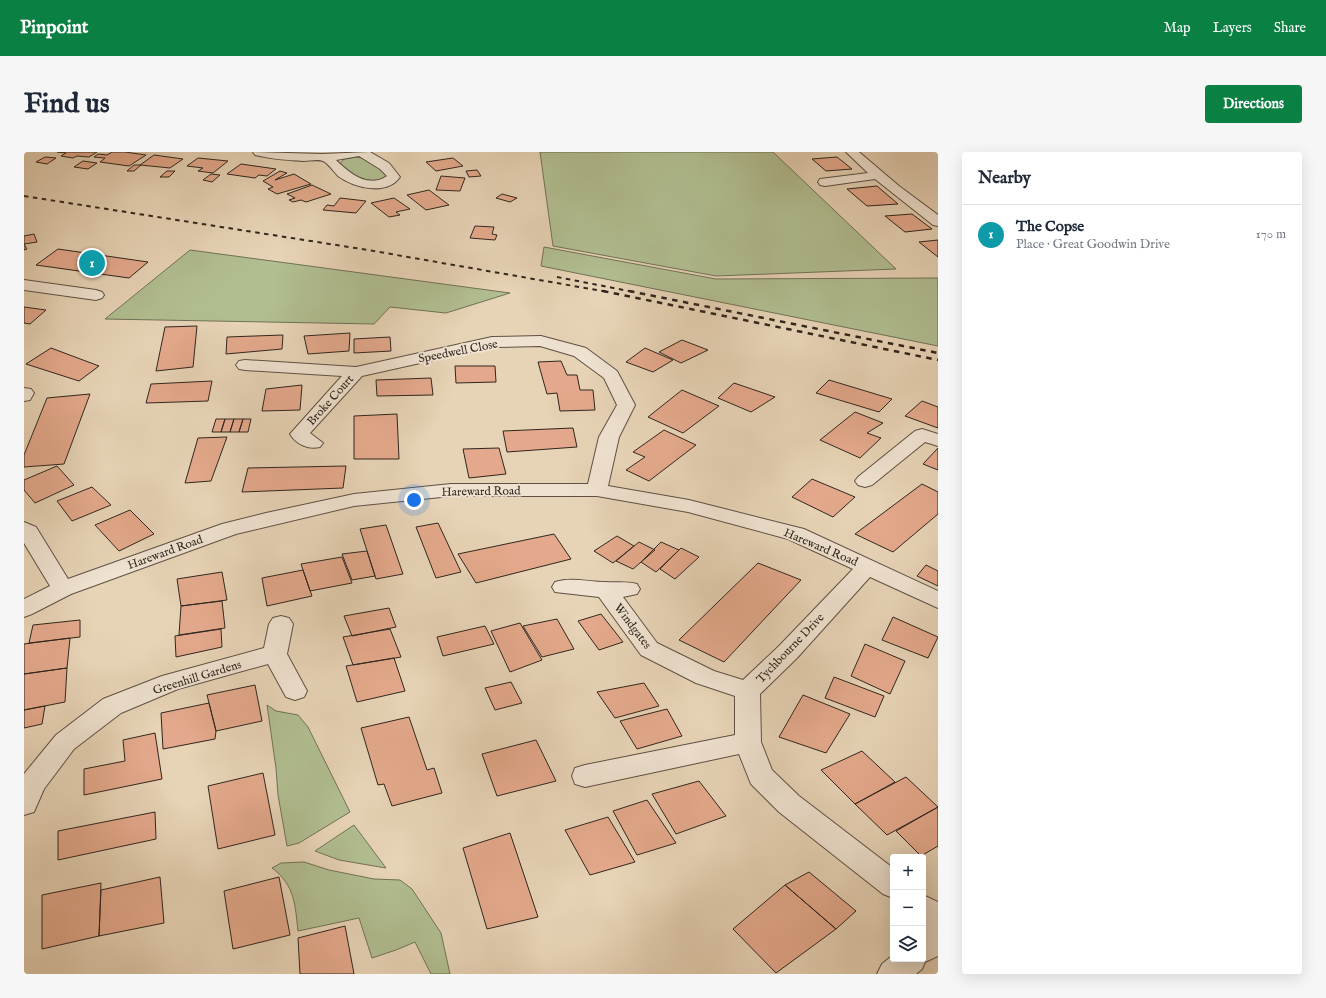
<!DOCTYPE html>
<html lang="en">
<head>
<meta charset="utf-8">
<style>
	:root { --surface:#fff; --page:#f6f6f7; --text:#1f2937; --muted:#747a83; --line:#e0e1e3; --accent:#0b8043 }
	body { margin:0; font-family:"IM FELL English",serif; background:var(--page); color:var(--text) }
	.controls { position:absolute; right:12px; bottom:12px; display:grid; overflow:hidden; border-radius:4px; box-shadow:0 4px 16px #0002 }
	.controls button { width:36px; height:36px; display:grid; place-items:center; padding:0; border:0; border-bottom:1px solid var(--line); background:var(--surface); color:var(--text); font:20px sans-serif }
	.you { position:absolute; left:390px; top:348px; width:14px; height:14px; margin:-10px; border:3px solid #fff; border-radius:50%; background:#1a73e8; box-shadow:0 0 0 6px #1a73e833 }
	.badge { display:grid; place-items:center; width:26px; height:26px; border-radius:50%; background:var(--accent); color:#fff; font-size:13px; font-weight:700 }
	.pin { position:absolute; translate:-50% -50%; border:2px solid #fff; box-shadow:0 1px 4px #0006 }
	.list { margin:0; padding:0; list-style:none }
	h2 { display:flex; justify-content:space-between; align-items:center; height:52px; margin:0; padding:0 16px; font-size:17px }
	h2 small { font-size:13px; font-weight:400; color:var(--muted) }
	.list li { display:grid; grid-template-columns:26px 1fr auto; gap:12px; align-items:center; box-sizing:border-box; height:60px; padding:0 16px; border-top:1px solid var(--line) }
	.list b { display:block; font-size:15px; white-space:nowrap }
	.list p { margin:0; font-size:13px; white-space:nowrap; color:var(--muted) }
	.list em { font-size:13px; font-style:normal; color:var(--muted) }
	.icon { flex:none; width:22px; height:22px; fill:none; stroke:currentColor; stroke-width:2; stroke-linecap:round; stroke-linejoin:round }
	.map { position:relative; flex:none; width:914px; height:822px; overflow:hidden; border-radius:4px }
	header { display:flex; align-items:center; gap:24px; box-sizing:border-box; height:56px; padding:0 20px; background:var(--accent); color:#fff }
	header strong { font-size:19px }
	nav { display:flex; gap:22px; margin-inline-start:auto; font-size:14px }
	.intro { display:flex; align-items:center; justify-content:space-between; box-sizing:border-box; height:96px; padding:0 24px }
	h1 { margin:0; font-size:28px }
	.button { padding:10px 18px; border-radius:4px; background:var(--accent); color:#fff; font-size:14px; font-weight:700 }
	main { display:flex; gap:24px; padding:0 24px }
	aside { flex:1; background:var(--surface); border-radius:4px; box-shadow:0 4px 16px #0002 }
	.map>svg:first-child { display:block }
	.green { fill:#b1be91; stroke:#707258 }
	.building { fill:#e4a98c; stroke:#30261e }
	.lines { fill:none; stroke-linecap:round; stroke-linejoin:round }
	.minor-casing { stroke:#5e5144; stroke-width:2 }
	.minor { fill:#efe2d0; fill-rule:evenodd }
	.rail-far1 { stroke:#30261e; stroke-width:2; stroke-dasharray:4.5 4.5; stroke-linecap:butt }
	.rail { stroke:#30261e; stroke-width:2.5; stroke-dasharray:5.5 5.5; stroke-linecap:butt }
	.labels { text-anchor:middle; stroke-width:4; stroke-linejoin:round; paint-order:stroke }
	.street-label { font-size:12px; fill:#30261e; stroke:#efe2d0 }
</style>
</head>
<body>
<header>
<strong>Pinpoint</strong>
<nav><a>Map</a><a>Layers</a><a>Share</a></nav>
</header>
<div class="intro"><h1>Find us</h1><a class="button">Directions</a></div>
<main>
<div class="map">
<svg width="914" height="822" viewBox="0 0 914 822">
	<rect width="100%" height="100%" fill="#e7d3b6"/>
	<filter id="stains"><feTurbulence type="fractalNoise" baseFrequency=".005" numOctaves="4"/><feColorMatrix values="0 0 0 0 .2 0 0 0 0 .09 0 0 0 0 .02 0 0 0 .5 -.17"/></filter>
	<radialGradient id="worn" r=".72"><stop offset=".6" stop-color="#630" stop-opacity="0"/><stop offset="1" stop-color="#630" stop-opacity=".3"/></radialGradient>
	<!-- green -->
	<path class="green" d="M 516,0 L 749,0 L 872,117 L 692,124 L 529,94 Z
		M 332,5 L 344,7 L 364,24 C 344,37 332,25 315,13 L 320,7 Z
		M 520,95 L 692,127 L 914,126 L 914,194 L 517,114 Z
		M 166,98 L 486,141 L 422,161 L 366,155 L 350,172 L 81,167 Z
		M 243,553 L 252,559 L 274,563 L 284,575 L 326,660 L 275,691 L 263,694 L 254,643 L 252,616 Z
		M 330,673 L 362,716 L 315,708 L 291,699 Z
		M 280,710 L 305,718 L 350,727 L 376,728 L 388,737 L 417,781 L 426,822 L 407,822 L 391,790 L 372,798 L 348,806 L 335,766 L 274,779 C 271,753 271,733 248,716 L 257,711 Z"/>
	<!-- building -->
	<path class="building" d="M 33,0 L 73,0 L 65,5 L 53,4 L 49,6 L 37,4 L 42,1 Z
		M 88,0 L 101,0 L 122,3 L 105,14 L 76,10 L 81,6 L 70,5 L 74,2 L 83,3 Z
		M 130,3 L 159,7 L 146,16 L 116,13 Z
		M 21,5 L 32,6 L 23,12 L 12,10 Z
		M 813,5 L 828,17 L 802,19 L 788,7 Z
		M 174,6 L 204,9 L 189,21 L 174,19 L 179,16 L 163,14 Z
		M 429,6 L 439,14 L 412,19 L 402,10 Z
		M 59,9 L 73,11 L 64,17 L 50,15 Z
		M 217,12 L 252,17 L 243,24 L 235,23 L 231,26 L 203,22 Z
		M 110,13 L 117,13 L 110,19 L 103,19 Z
		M 453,18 L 457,24 L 445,25 L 442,19 Z
		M 143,19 L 151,19 L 145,25 L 136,25 Z
		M 256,19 L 263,21 L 251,28 L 270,22 L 287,32 L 253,42 L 244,37 L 249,35 L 239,29 Z
		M 187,22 L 196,23 L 188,30 L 179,28 Z
		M 417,24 L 441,26 L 436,39 L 412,38 Z
		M 288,33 L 307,42 L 282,50 L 277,48 L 269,50 L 265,48 L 271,46 L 263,42 Z
		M 853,34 L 874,52 L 843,54 L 823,37 Z
		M 405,38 L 425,53 L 402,58 L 383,43 Z
		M 478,42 L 493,46 L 486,50 L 472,46 Z
		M 316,46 L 342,49 L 332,61 L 299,58 L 303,53 L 310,54 Z
		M 370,46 L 386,57 L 372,60 L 376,63 L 365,65 L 347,51 Z
		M 888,62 L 908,77 L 881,80 L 861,64 Z
		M 451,74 L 470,75 L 468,82 L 473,83 L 471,88 L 446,86 Z
		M 10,82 L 13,90 L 0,92 L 3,97 L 0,98 L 0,84 Z
		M 914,88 L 914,105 L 895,90 Z
		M 34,97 L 124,110 L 105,126 L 12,113 Z
		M 0,155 L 22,158 L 6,172 L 0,171 Z
		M 173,174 L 169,215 L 132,219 L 141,175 Z
		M 326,181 L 325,199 L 284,202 L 280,184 Z
		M 259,183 L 258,197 L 202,202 L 203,185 Z
		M 366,185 L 367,199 L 330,201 L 330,187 Z
		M 658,188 L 684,198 L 657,211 L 635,200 Z
		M 27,196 L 75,214 L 55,229 L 2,212 Z
		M 621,196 L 649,208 L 629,220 L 602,210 Z
		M 537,209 L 543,223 L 553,223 L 556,238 L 569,238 L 571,258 L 536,259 L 533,241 L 523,242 L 514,210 Z
		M 431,214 L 471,214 L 472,230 L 432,231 Z
		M 407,226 L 409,243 L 353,244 L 352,228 Z
		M 805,228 L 868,247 L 855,260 L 792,241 Z
		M 188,229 L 184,249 L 122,251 L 127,232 Z
		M 710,231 L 751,245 L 727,260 L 694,246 Z
		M 278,233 L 276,258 L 238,259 L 242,237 Z
		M 658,238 L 695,254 L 659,281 L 624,265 Z
		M 66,242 L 40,312 L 0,315 L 0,303 L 23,246 Z
		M 898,249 L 914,255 L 914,276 L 881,264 Z
		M 831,260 L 859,271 L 843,281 L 857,286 L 836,306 L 796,288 Z
		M 373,262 L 375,307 L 330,307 L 330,264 Z
		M 192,267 L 201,267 L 197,280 L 188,280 Z
		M 201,267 L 210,267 L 206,280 L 197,280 Z
		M 210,267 L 219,267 L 215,280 L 206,280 Z
		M 219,267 L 227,267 L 224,280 L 215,280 Z
		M 549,276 L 553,295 L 483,300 L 479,279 Z
		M 640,278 L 672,293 L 625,329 L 602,318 L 621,305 L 609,300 Z
		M 203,285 L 187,329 L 161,331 L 174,286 Z
		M 475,296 L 482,322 L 445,326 L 439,297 Z
		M 914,296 L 914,318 L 899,312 Z
		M 33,314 L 50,333 L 11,351 L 0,338 L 0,328 Z
		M 322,314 L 319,336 L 218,340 L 224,316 Z
		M 788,327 L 831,345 L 809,365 L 768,345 Z
		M 898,332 L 914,340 L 914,362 L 869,400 L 831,382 Z
		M 68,335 L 87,353 L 48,369 L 33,349 Z
		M 106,358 L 130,382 L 95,399 L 71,373 Z
		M 414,371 L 437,420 L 412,426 L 392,375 Z
		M 362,373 L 379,422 L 352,427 L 336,377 Z
		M 530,382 L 547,407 L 452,431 L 434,402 Z
		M 593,384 L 610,394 L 589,411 L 570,399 Z
		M 615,390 L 631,398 L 609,417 L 592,409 Z
		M 637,390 L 655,398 L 632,420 L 617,410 Z
		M 657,396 L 675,405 L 651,427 L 636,417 Z
		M 343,399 L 351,424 L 328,428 L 318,402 Z
		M 318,405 L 328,431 L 286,439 L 277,412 Z
		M 734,411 L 777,428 L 700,510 L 655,488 Z
		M 902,413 L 914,419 L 914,434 L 893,424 Z
		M 279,418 L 288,444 L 243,454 L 238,426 Z
		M 198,420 L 203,448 L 157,454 L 153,427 Z
		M 198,449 L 201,476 L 155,483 L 157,454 Z
		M 365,456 L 372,475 L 328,484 L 320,464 Z
		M 577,462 L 599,490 L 575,498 L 554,469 Z
		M 869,465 L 914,485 L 904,506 L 858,488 Z
		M 533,467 L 550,497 L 518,505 L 499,474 Z
		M 56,468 L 56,485 L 5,491 L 9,473 Z
		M 496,471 L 518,508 L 486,520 L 467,479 Z
		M 461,474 L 470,492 L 419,504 L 413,485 Z
		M 197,477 L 198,495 L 152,505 L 151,484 Z
		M 366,477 L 377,505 L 329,513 L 319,485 Z
		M 46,486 L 43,516 L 0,522 L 0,492 Z
		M 841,492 L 881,509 L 866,542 L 827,524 Z
		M 370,506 L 381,539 L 333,550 L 322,514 Z
		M 43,516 L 41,550 L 0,558 L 0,522 Z
		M 810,525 L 860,544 L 851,565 L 801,546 Z
		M 487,530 L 498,551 L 471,558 L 461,536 Z
		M 620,531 L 635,554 L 591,566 L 573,540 Z
		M 231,533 L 238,569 L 192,579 L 183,543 Z
		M 779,543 L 826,562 L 802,601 L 755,585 Z
		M 185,551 L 192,579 L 191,587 L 139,597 L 137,561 Z
		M 21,554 L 18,572 L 0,576 L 0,558 Z
		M 643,557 L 658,584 L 613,597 L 596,569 Z
		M 385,565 L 403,618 L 410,616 L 418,641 L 368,654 L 360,632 L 354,633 L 337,576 Z
		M 131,581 L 138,627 L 60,643 L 60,617 L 101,609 L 99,588 Z
		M 512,588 L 532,629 L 473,644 L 458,602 Z
		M 838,599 L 871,630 L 831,652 L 797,618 Z
		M 239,621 L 251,683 L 194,697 L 184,634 Z
		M 882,625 L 914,655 L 863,683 L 831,652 Z
		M 675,629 L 702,664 L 652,682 L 628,642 Z
		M 623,648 L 652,691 L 613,703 L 589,659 Z
		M 914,655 L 914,694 L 897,704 L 872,679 Z
		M 131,660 L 132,687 L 34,708 L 34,679 Z
		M 584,665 L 611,710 L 566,723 L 541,678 Z
		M 486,681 L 514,765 L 463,777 L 439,696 Z
		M 785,720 L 832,759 L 812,777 L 761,733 Z
		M 136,725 L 140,771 L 75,784 L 77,738 Z
		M 255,725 L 266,783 L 209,797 L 200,739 Z
		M 77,731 L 75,784 L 18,797 L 18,743 Z
		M 761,733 L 812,777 L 752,821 L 709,777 Z
		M 321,774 L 330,822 L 276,822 L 274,786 Z"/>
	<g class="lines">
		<defs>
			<path id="minor" d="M 229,0 L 298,2 L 346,0 L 365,11 L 376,25 C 363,44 330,36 314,24 C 310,20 304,11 299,9 C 294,7 285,9 280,9 C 264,8 247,7 231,3 ZM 335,4 L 356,17 L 363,24 C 344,37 325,21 312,8 Z
				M 822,0 L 835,0 L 875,34 L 914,63 L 914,74 L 909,73 L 851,27 L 801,34 L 796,33 L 794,30 L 796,27 L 844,21 Z
				M 0,128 L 72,138 L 78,140 L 80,143 L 78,146 L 72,148 L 0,138 Z
				M 517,184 L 562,196 L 593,219 L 611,253 L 595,285 L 584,334 L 665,348 L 780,377 L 914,439 L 914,456 L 846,425 L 773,506 L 736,542 L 737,590 L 748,618 L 775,644 L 869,716 L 869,746 L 859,742 L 755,660 L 727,632 L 715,602 L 561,635 L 551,632 L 548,624 L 551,616 L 561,613 L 711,583 L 711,544 L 672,531 L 617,503 L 575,445 L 531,440 L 528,435 L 531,430 C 547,425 565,430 582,430 C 592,431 602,429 613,432 L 616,437 L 613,442 L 599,445 L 633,491 L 690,519 L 719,528 L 755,494 L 829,417 L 764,387 L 664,360 L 573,344 L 427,344 L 330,354 L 212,382 L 47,442 L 8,462 L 0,465 L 0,447 L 26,434 L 0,391 L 0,370 L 12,375 L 44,427 L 198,372 L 242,361 L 330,342 L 427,332 L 564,332 L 575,285 L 593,253 L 580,226 L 550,204 L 516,194 L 468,195 L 338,224 L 286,281 L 299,291 L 296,295 C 284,298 272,292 266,282 L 318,224 L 221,218 L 215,217 L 212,213 L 215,209 L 221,208 L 332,215 L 468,185 Z
				M 0,236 L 7,237 L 10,241 L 6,248 L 0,249 Z
				M 898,277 L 914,282 L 914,294 L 901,290 L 848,333 L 841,335 L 834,333 L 831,329 L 834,325 L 891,279 Z
				M 257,464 L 265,466 L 269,472 L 263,502 L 283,539 L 280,545 L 271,548 L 262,545 L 244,512 L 154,537 L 97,561 L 50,597 L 20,637 L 10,660 L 0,663 L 0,622 L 32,583 L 79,547 L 138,524 L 240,496 L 245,472 L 249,466 Z
				M 899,743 L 914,750 L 914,804 L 901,810 L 898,817 L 892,822 L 853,822 L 858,812 L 869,803 L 869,807 L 899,807 L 899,778 L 902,776 L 899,773 Z"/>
		</defs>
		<!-- minor casing -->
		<use href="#minor" class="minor-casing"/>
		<!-- minor -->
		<use href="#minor" class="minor"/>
		<!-- rail-far1 -->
		<path class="rail-far1" d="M 0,44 L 344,98 L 584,140
			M 533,125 L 610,140"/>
		<!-- rail -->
		<path class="rail" d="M 579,139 L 914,208
			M 605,139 L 914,201"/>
	</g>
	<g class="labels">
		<!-- street labels -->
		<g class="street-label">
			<text transform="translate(434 199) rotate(-11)" y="4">Speedwell Close</text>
			<text transform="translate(306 248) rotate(-48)" y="4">Broke Court</text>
			<text transform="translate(457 339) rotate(-1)" y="4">Hareward Road</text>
			<text transform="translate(797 395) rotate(23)" y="4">Hareward Road</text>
			<text transform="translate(141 400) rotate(-20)" y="4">Hareward Road</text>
			<text transform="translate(609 474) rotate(53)" y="4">Windgates</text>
			<text transform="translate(766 496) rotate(-46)" y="4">Tychbourne Drive</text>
			<text transform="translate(173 525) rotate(-17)" y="4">Greenhill Gardens</text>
		</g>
	</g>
	<rect width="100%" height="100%" filter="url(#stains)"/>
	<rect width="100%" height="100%" fill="url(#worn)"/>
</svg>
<div class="controls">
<button>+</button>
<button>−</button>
<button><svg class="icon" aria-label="layers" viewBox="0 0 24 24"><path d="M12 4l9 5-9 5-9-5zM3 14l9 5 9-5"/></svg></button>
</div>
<div class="you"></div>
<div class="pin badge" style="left:68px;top:111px;background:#0f9aa8">1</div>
</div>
<aside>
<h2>Nearby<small></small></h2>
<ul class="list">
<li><span class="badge" style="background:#0f9aa8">1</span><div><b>The Copse</b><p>Place · Great Goodwin Drive</p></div><em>170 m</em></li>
</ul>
</aside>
</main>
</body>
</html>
